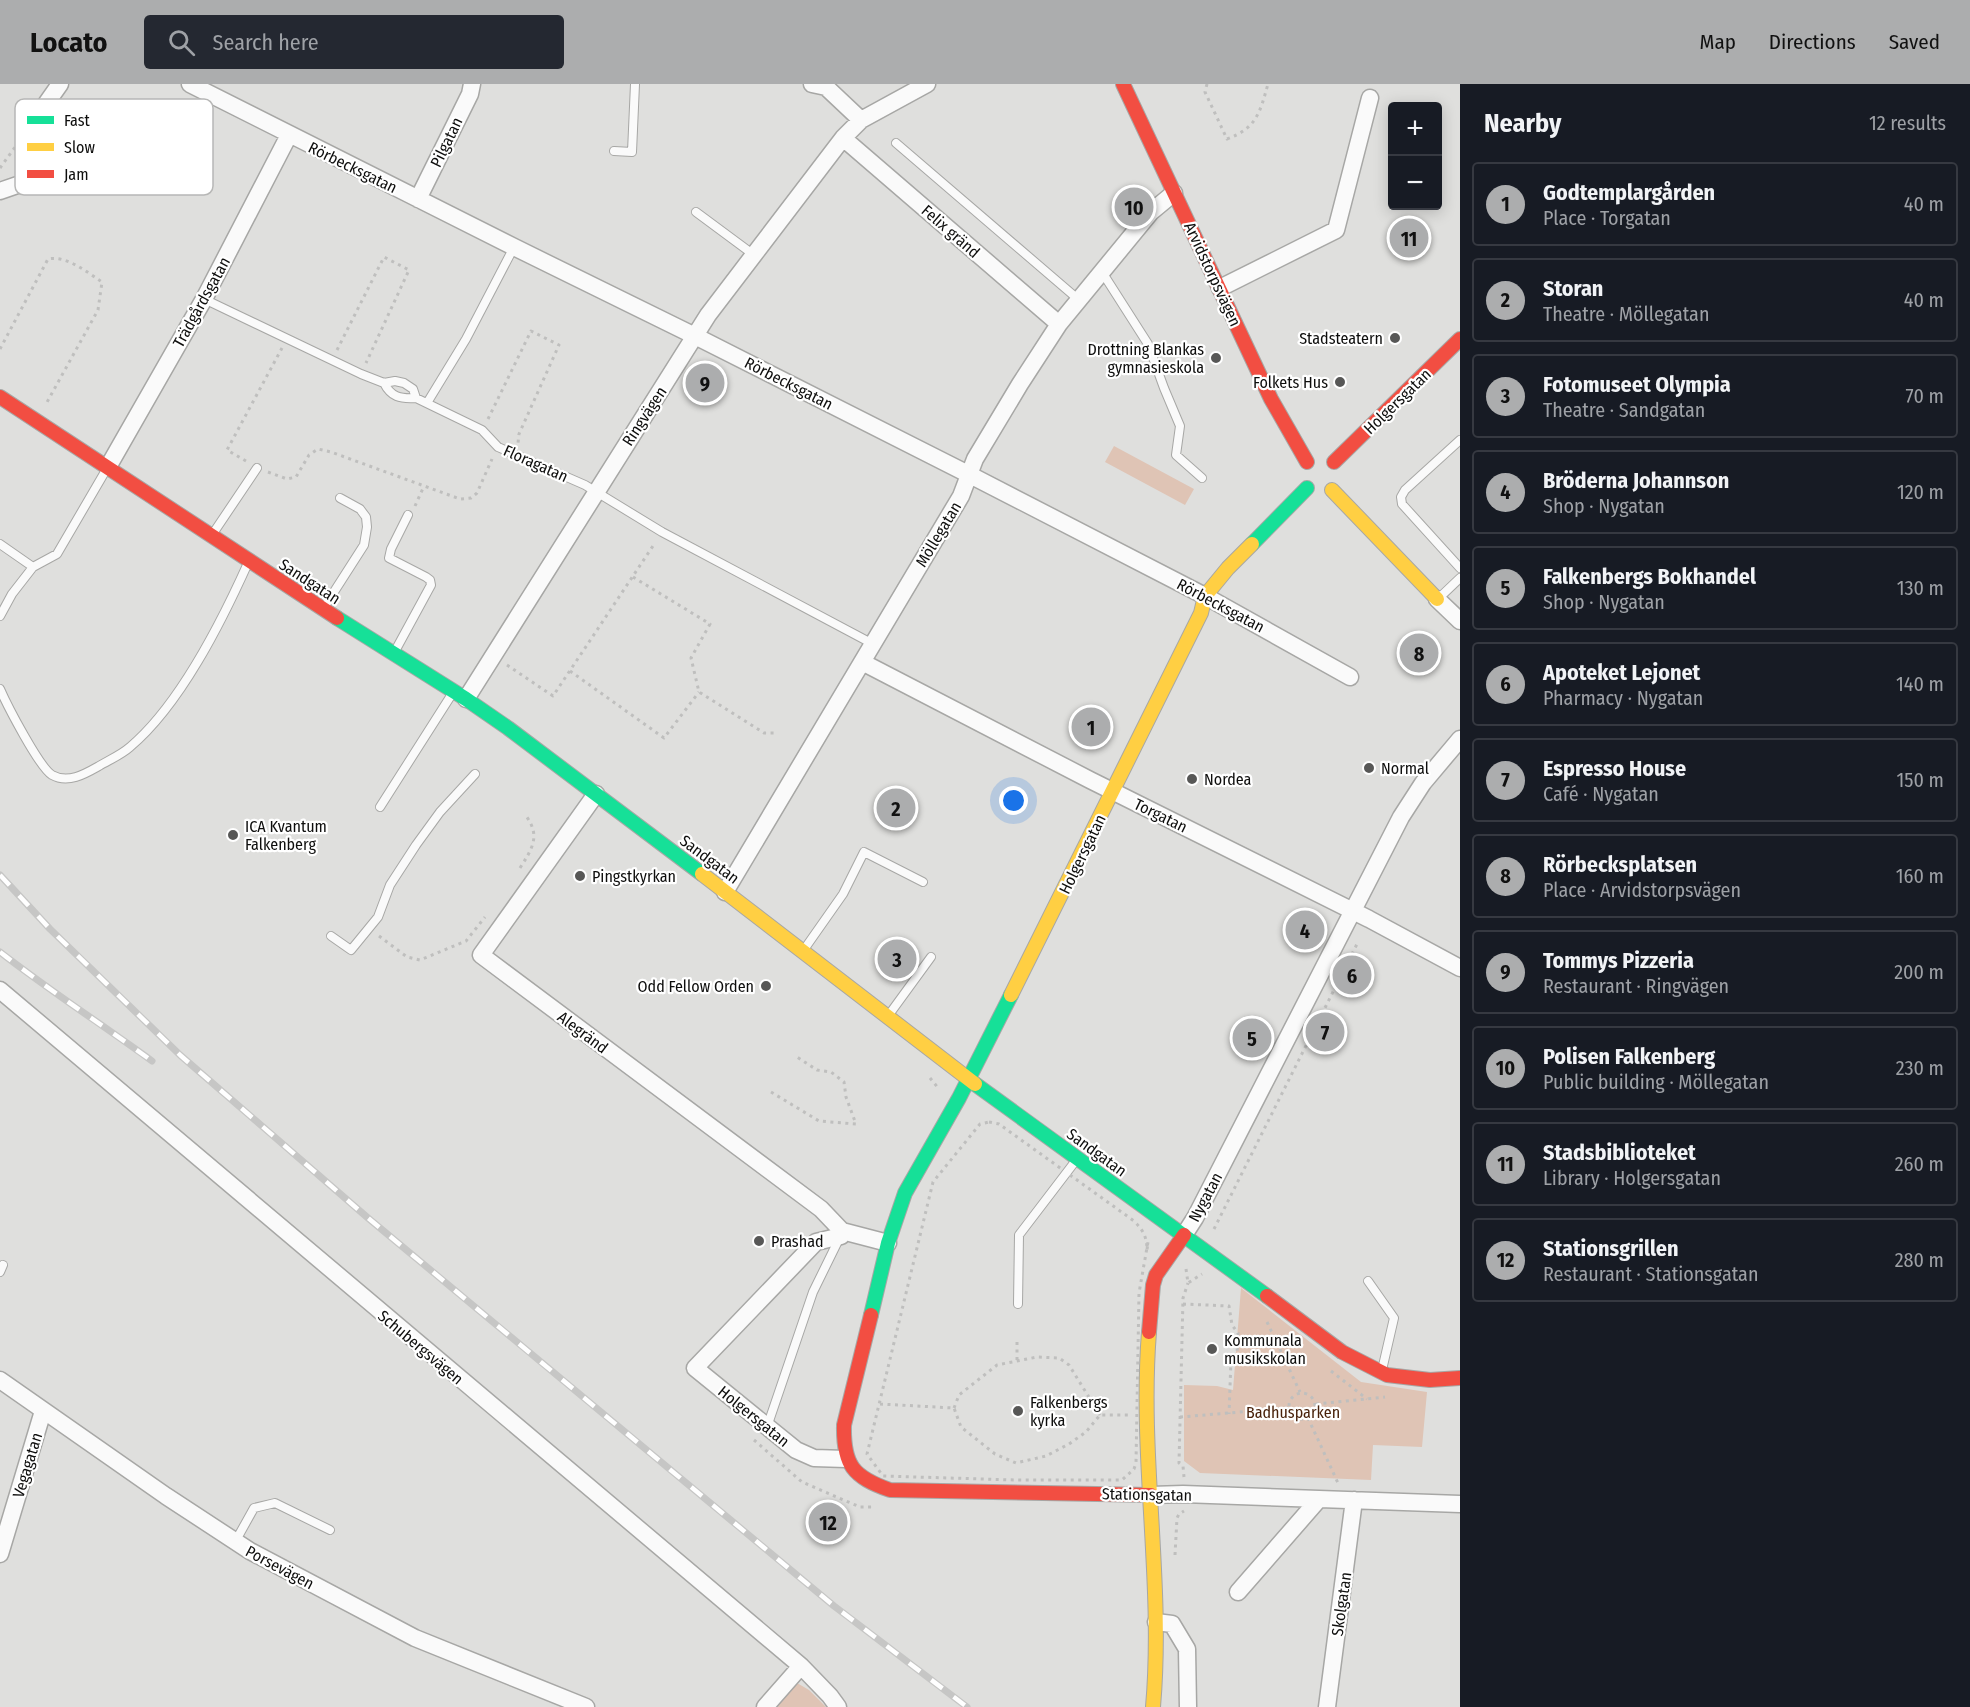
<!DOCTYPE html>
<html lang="en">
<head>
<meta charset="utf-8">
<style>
	:root { --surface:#171b24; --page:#242831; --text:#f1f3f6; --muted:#9ea1a6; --line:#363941; --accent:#acadae }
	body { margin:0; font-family:"Fira Sans Condensed",sans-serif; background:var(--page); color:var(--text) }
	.controls { position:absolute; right:18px; top:18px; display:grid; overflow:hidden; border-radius:6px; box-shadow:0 3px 15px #0003 }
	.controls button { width:54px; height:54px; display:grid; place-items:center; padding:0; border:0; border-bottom:2px solid var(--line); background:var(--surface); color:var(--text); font:30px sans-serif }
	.you { position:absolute; left:1014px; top:717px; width:21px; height:21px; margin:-15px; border:4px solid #fff; border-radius:50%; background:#1a73e8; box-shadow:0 0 0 9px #1a73e833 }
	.badge { display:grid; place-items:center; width:39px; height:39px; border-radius:50%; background:var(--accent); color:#111; font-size:20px; font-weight:700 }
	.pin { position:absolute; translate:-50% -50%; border:3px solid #fff; box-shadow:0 2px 6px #0006 }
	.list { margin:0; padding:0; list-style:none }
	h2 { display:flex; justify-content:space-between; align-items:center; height:78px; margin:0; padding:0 24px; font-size:26px }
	h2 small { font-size:20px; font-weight:400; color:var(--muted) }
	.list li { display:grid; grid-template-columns:39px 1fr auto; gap:18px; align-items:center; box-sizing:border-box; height:84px; margin:0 12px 12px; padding:0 12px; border:2px solid var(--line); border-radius:6px }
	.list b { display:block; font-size:22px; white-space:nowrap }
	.list p { margin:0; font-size:20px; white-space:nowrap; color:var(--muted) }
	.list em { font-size:20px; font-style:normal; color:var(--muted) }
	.icon { flex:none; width:33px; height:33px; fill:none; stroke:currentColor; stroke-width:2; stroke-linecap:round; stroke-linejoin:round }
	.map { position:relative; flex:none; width:1460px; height:1623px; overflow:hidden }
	header { display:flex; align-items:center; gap:36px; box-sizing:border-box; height:84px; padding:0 30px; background:var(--accent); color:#111 }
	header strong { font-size:28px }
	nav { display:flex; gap:33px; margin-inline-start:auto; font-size:21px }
	.search { width:420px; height:54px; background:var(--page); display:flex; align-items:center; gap:15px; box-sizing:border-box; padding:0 21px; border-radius:6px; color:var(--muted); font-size:22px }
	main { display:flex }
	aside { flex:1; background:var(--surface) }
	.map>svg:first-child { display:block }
	.green { fill:#dfc4b5 }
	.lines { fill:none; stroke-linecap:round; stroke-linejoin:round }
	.lane-casing { stroke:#a7a7a5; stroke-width:10 }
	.street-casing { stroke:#a7a7a5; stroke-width:19 }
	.fast-casing { stroke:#a7a7a5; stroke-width:16 }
	.slow-casing { stroke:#a7a7a5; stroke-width:16 }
	.jam-casing { stroke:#a7a7a5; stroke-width:16 }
	.path { stroke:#bfbfbe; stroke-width:3; stroke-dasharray:3 4.5; stroke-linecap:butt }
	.lane { stroke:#fafafa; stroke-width:8 }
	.street { stroke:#fafafa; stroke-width:16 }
	.fast { stroke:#16e098; stroke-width:14 }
	.slow { stroke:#ffcf43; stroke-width:14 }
	.jam { stroke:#f24e42; stroke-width:14 }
	.rail-casing { stroke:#c6c6c5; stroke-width:7 }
	.rail { stroke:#fff; stroke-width:4.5; stroke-dasharray:14; stroke-linecap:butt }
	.poi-dot { fill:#575756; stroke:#fff; stroke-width:2 }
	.labels { text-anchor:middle; stroke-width:4.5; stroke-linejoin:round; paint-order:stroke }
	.street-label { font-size:16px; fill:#0e0e0d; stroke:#fff }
	.poi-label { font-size:16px; fill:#0e0e0d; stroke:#fff; text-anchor:start }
	.park-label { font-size:16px; fill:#49220b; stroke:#fff }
	.key { fill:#fff; stroke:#b7b7b6; stroke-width:1.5 }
	.key-label { font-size:16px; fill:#0e0e0d }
</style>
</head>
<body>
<header>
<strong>Locato</strong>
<div class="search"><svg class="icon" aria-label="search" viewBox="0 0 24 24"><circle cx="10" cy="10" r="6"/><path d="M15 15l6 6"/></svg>Search here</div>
<nav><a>Map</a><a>Directions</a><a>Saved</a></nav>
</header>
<main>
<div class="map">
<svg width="1460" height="1623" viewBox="0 0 1460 1623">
	<rect width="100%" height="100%" fill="#dfdfdd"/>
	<!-- green -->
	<path class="green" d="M 1114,362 L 1194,405 L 1185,421 L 1105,378 Z
		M 1241,1204 L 1361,1298 L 1427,1308 L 1422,1363 L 1373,1361 L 1371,1396 L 1200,1389 L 1184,1377 L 1184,1301 L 1217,1302 L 1233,1306 Z
		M 797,1599 L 809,1606 L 826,1623 L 776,1623 Z"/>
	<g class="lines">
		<defs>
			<path id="lane" d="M 896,59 L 1079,216
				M 614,67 L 632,68 L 635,0
				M 696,128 L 754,171
				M 1102,188 L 1148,260 L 1164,304 L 1180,342 L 1176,371 L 1202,394
				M 204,215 L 361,290 L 384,299 L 395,297 L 404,299 L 413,305 L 416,314
				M 384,299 C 391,313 400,315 416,314 L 482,346 L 498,363 L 585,401 L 662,448 L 873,560
				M 427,319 L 466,255 L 514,163
				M 1460,356 L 1405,406 L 1401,413 L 1402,420 L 1460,484
				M 212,451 L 257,384
				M 0,460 L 33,483
				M 1440,513 L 1460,494
				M 323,525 L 364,461 L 367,443 L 366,433 L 360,425 L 340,414
				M 0,532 L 12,510 L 33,483 L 57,470 L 106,386
				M 394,569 L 431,501 L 430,496 L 426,493 L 389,474 L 391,465 L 408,431
				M 0,605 C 7,621 39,683 52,691 C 68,700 85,690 99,682 C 109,676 121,671 130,663 C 180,621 221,539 248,479
				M 380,723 L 452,610
				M 331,852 L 351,866 L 378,833 L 390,801 L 416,761 L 440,728 L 475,690
				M 803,867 L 843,810 L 864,768 L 923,798
				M 888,932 L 931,873
				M 0,1188 L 3,1181
				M 1368,1197 L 1394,1234 L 1382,1286
				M 1018,1220 L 1019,1151 L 1077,1075
				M 767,1343 L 813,1208 L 840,1153
				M 235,1458 L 254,1424 L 275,1419 L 330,1446"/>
			<path id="street" d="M 190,0 L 514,163 L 695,252 L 970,391 L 1205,512 L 1350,593
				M 812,0 L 826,3 L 861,36
				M 41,27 L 60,0
				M 843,54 L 1059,240
				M 0,107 L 26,98 L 40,72 L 59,71 L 82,85
				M 418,115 L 470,10 L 472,0
				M 1220,204 L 1336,146 L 1370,14
				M 108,383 L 204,215 L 289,51
				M 1437,515 L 1460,537
				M 862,578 L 1090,696 L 1369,835 L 1460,884
				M 466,615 L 708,231 L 843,54 L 861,36 L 927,0
				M 596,710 L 481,871 L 821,1125 L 842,1147
				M 725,808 L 961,412 L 975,375 L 1020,300 L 1059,240 L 1151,128 L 1174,109
				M 0,906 L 801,1582 L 830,1612 L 838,1623
				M 1184,1151 L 1195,1134 L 1401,733 L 1423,699 L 1460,655
				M 0,1296 L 166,1412 L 250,1467 L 415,1554 L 586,1623
				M 846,1375 L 814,1374 L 796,1366 L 695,1284 L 816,1158 L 841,1152 L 842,1147 L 888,1159
				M 1151,1411 L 1183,1410 L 1460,1420
				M 0,1470 L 43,1327
				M 1238,1508 L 1319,1415
				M 1156,1538 L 1172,1540 L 1187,1565 L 1188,1623
				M 765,1623 L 801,1582
				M 1327,1623 L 1354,1416"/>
			<path id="fast" d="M 1252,460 L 1307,404
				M 337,534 L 466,615 L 508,644 L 702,790
				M 975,1000 L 1267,1212
				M 871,1231 L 888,1159 L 905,1109 L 959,1014 L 1011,911"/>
			<path id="slow" d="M 1332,406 L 1437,515
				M 702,790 L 975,1000
				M 1011,911 L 1201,529 L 1205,512 L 1228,484 L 1252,460
				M 1149,1248 C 1139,1373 1164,1498 1153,1623"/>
			<path id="jam" d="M 1123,0 L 1271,315 L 1307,378
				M 0,313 L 337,534
				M 1334,378 L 1460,255
				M 1267,1212 L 1342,1268 L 1387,1291 L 1430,1296 L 1460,1294
				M 871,1231 L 844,1341 C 843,1381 853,1393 890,1406 L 1151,1411
				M 1149,1248 L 1153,1201 L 1156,1191 L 1184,1151"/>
		</defs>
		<!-- lane casing -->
		<use href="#lane" class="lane-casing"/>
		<!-- street casing -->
		<use href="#street" class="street-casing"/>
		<!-- fast casing -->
		<use href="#fast" class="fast-casing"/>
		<!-- slow casing -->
		<use href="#slow" class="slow-casing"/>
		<!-- jam casing -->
		<use href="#jam" class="jam-casing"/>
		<!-- path -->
		<path class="path" d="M 1207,0 L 1205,8 L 1227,55 C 1257,44 1260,28 1268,0
			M 0,84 L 31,41
			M 0,265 L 48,175 C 66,171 87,188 102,198 L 98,226 L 46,320
			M 337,266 L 384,173 L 409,186 L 366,279
			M 488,335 L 531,247 L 559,261 L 519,350 L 518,359
			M 246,377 L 227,366 L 282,264
			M 268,388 L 287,395 L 296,393 L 309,371 L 318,365 L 331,368 L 460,415 L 471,414 L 477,409 L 492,375
			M 415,422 L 424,402
			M 633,493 L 710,540 L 691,574 L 699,608 L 764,649 L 774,649
			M 507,581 L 553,612 L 655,459
			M 570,587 L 664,654 L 699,608
			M 520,784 C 532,765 541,752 526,732
			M 379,852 L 407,873 L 420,876 L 466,857 L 485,833
			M 930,994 L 939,1005
			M 771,1008 L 819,1037 L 856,1040 L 846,1013 L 844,998 L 831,988 L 817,986 L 797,973
			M 989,1038 L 999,1040 L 1134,1137 C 1143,1146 1147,1153 1147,1166 L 1148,1158 L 1139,1209 L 1136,1379 L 1134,1385 L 1122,1396 L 1015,1396 L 883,1392 L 867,1370 L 933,1098 L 980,1040 Z
			M 1214,1145 L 1357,860
			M 1186,1185 L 1188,1199 L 1202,1190
			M 1183,1220 L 1229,1222 L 1232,1241 L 1238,1249 L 1237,1271 L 1231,1276 L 1229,1330
			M 1267,1238 L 1300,1308
			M 1017,1276 L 1017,1256
			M 1331,1287 L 1367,1315
			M1289 1322a13 13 0 1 1 26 0a13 13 0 1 1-26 0Z
			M 880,1320 L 954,1324 L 961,1343 L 995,1370 L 1016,1379 L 1046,1372 L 1069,1360 L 1086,1348 L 1100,1331 L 1129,1331
			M 1316,1320 L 1385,1313
			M 954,1324 L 959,1311 L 997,1281 L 1037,1273 L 1059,1274 L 1069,1281 L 1100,1331
			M 1180,1333 L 1289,1324
			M 1308,1334 L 1338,1399
			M 754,1356 L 802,1398 L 860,1423 L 874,1423
			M 1184,1393 L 1183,1382 L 1179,1379 L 1183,1214 L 1188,1199
			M 1175,1471 L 1177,1434 L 1179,1430 L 1184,1427"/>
		<!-- lane -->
		<use href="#lane" class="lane"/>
		<!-- street -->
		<use href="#street" class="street"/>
		<!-- fast -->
		<use href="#fast" class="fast"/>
		<!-- slow -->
		<use href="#slow" class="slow"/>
		<!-- jam -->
		<use href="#jam" class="jam"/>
		<defs>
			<path id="rail" d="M 0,791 L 50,845 L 180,971 L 368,1134 L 834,1522 L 967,1623
				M 0,868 C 49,906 101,940 152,977"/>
		</defs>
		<!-- rail casing -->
		<use href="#rail" class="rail-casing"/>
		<!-- rail -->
		<use href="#rail" class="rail"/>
	</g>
	<!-- markers -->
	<g class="poi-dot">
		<circle cx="1395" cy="254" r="6"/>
		<circle cx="1216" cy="274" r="6"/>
		<circle cx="1340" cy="298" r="6"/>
		<circle cx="1369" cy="684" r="6"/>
		<circle cx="1192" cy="695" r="6"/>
		<circle cx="233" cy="751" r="6"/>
		<circle cx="580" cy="792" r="6"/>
		<circle cx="766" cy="902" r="6"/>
		<circle cx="759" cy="1157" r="6"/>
		<circle cx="1212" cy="1265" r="6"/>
		<circle cx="1018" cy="1327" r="6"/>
	</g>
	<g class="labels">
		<!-- street labels -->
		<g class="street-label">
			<text transform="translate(446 58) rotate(-64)" y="6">Pilgatan</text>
			<text transform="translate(353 83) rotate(26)" y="6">Rörbecksgatan</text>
			<text transform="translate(951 147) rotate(41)" y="6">Felix gränd</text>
			<text transform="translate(1213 190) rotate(65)" y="6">Arvidstorpsvägen</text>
			<text transform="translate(201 218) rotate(-61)" y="6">Trädgårdsgatan</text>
			<text transform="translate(789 299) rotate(27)" y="6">Rörbecksgatan</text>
			<text transform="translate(1397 317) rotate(-44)" y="6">Holgersgatan</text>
			<text transform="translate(644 332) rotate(-57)" y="6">Ringvägen</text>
			<text transform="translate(536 379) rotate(24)" y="6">Floragatan</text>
			<text transform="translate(938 450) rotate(-59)" y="6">Möllegatan</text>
			<text transform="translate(310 497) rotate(33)" y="6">Sandgatan</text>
			<text transform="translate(1221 521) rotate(28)" y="6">Rörbecksgatan</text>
			<text transform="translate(1161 731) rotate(26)" y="6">Torgatan</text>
			<text transform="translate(1082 770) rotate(-64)" y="6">Holgersgatan</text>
			<text transform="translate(710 775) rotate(37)" y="6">Sandgatan</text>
			<text transform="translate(583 948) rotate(37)" y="6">Alegränd</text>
			<text transform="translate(1097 1068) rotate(36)" y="6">Sandgatan</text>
			<text transform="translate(1205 1113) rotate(-62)" y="6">Nygatan</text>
			<text transform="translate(421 1263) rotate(40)" y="6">Schubergsvägen</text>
			<text transform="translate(754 1332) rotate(39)" y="6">Holgersgatan</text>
			<text transform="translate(27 1381) rotate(-73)" y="6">Vegagatan</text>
			<text transform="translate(1147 1410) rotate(1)" y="6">Stationsgatan</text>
			<text transform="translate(280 1483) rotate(28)" y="6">Porsevägen</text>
			<text transform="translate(1341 1520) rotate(-82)" y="6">Skolgatan</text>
		</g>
		<!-- poi labels -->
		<g class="poi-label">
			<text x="1383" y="260" text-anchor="end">Stadsteatern</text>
			<text x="1204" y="271" text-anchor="end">Drottning Blankas<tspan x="1204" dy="18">gymnasieskola</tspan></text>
			<text x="1328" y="304" text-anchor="end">Folkets Hus</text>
			<text x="1381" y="690">Normal</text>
			<text x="1204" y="701">Nordea</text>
			<text x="245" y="748">ICA Kvantum<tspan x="245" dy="18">Falkenberg</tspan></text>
			<text x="592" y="798">Pingstkyrkan</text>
			<text x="754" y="908" text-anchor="end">Odd Fellow Orden</text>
			<text x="771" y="1163">Prashad</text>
			<text x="1224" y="1262">Kommunala<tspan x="1224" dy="18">musikskolan</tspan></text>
			<text x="1030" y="1324">Falkenbergs<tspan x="1030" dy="18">kyrka</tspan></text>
		</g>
		<!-- park labels -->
		<g class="park-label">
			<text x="1293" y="1334">Badhusparken</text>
		</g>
	</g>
	<!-- legend -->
	<rect x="15" y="15" width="198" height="96" rx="9" class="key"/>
	<rect x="27" y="32" width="27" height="8" fill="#16e098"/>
	<rect x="27" y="59" width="27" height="8" fill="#ffcf43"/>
	<rect x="27" y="86" width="27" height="8" fill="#f24e42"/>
	<g class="key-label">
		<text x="64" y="42">Fast</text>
		<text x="64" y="69">Slow</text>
		<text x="64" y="96">Jam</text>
	</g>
</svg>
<div class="controls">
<button>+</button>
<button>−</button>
</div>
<div class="you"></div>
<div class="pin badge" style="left:1091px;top:643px">1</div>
<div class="pin badge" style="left:896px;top:724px">2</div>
<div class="pin badge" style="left:897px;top:875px">3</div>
<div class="pin badge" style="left:1305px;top:846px">4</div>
<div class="pin badge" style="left:1252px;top:954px">5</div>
<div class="pin badge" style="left:1352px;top:891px">6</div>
<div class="pin badge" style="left:1325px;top:948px">7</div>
<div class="pin badge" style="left:1419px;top:569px">8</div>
<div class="pin badge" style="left:705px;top:299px">9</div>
<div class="pin badge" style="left:1134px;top:123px">10</div>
<div class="pin badge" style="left:1409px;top:154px">11</div>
<div class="pin badge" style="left:828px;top:1438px">12</div>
</div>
<aside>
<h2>Nearby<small>12 results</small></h2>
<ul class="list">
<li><span class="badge">1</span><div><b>Godtemplargården</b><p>Place · Torgatan</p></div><em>40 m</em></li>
<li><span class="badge">2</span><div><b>Storan</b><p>Theatre · Möllegatan</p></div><em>40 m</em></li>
<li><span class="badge">3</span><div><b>Fotomuseet Olympia</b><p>Theatre · Sandgatan</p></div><em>70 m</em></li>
<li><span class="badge">4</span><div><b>Bröderna Johannson</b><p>Shop · Nygatan</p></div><em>120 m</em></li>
<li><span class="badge">5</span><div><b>Falkenbergs Bokhandel</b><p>Shop · Nygatan</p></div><em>130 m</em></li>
<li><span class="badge">6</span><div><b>Apoteket Lejonet</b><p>Pharmacy · Nygatan</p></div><em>140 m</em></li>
<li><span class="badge">7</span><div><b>Espresso House</b><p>Café · Nygatan</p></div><em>150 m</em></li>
<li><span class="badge">8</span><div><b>Rörbecksplatsen</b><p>Place · Arvidstorpsvägen</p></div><em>160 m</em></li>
<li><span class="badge">9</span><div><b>Tommys Pizzeria</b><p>Restaurant · Ringvägen</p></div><em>200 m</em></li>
<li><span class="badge">10</span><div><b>Polisen Falkenberg</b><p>Public building · Möllegatan</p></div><em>230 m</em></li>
<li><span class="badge">11</span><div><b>Stadsbiblioteket</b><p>Library · Holgersgatan</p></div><em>260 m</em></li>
<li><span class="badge">12</span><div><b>Stationsgrillen</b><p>Restaurant · Stationsgatan</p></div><em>280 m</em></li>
</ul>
</aside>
</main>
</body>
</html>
